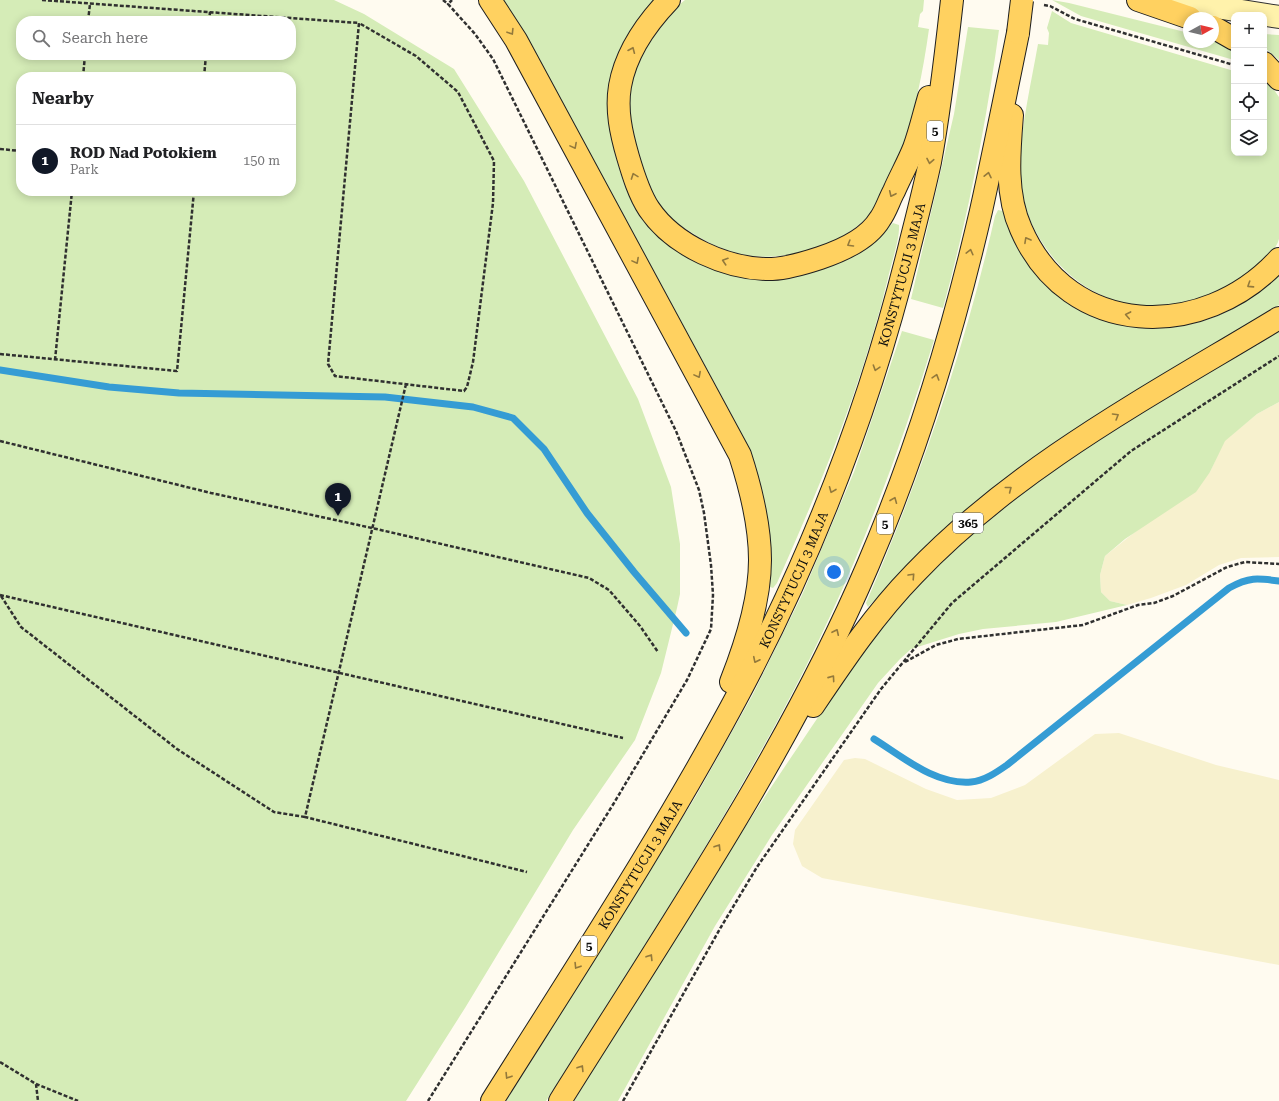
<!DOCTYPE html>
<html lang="en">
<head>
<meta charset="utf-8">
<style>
	:root { --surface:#fff; --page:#f6f6f6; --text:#202124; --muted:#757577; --line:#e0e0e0; --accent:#111827 }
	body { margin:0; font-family:"Roboto Serif",serif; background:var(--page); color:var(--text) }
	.controls { position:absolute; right:12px; top:12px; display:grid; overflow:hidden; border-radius:8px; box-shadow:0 2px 10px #0003 }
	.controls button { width:36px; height:36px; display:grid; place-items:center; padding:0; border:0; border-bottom:1px solid var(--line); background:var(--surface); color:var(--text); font:20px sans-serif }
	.compass { position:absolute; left:1183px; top:12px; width:36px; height:36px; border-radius:50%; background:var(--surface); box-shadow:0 2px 10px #0003; rotate:82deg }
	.you { position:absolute; left:834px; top:572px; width:14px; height:14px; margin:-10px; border:3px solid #fff; border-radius:50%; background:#1a73e8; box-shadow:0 0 0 6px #1a73e833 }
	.badge { display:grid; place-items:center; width:26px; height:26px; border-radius:50%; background:var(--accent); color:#fff; font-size:13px; font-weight:700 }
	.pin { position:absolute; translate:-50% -33px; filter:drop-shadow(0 1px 2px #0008) }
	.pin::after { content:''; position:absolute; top:21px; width:14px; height:12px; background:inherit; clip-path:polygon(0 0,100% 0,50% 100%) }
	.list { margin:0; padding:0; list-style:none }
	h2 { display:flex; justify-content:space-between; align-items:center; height:52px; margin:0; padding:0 16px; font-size:17px }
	h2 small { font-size:13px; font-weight:400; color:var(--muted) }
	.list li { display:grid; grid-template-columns:26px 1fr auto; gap:12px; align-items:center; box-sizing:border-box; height:72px; padding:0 16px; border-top:1px solid var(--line) }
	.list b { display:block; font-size:15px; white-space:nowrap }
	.list p { margin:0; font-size:13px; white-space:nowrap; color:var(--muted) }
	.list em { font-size:13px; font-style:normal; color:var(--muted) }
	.icon { flex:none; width:22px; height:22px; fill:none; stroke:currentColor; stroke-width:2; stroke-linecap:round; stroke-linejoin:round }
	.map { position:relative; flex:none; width:1279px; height:1101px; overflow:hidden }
	.search { position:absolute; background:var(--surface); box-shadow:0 2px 10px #0003; left:16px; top:16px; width:280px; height:44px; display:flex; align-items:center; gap:10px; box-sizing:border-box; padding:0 14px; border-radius:16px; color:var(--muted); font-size:15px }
	.panel { position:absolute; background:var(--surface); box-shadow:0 2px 10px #0003; left:16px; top:72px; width:280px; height:124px; border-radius:16px }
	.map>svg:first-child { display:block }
	.farmland { fill:#f7f1ce }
	.green { fill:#d5ecb7; fill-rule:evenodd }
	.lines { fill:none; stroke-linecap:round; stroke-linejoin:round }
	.stream { stroke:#359cd4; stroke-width:7 }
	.secondary-casing { stroke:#303030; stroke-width:24 }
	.primary-casing { stroke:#1f1f1f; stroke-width:24 }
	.path { stroke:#303030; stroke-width:2.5; stroke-dasharray:4 2; stroke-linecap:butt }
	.secondary { stroke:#fff2ab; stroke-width:22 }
	.primary { stroke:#ffd160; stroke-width:22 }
	.primary-bridge-casing { stroke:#1f1f1f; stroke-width:24; stroke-linecap:butt }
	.primary-bridge { stroke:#ffd160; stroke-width:22 }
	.oneway { stroke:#93793b }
	.labels { text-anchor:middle; stroke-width:4; stroke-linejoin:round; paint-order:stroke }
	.shield { fill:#fff; stroke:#565656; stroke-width:1 }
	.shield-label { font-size:12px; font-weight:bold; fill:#0e0e0e }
	.street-label { font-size:13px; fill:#0e0e0e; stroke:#fff }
</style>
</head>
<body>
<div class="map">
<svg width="1279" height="1101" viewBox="0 0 1279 1101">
	<rect width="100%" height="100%" fill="#fffbf0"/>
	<!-- farmland -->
	<path class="farmland" d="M 1279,402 L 1279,557 L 1241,558 L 1219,565 L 1186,585 L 1151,598 L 1127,605 L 1110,601 L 1101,592 L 1100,575 L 1105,556 L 1210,472 L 1224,441 L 1257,414 Z
		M 1119,733 L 1216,765 L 1279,780 L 1279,965 L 822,878 L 802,866 L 793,844 L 795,830 L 844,760 L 855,758 L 865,759 L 926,789 L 957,800 L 991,798 L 1025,785 L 1095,734 Z"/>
	<!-- green -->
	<path class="green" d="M 0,0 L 334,0 L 364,14 L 454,69 L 524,181 L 638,399 L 671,487 L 680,544 L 680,594 L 677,608 L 661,673 L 635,740 L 573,830 L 465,1008 L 406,1101 L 0,1101 ZM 21,21 L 291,21 L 291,55 L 21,55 ZM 21,77 L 291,77 L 291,191 L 21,191 Z
		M 503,0 L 655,0 L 608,103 C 608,137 626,210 653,231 C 661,236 670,240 678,244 C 696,254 715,265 734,275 L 877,238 L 893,223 L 899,225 C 900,239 891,264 888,278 C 863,383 821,484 777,583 L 773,588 L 770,587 C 768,582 771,552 770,542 C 767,498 753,458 734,419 L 526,35 Z
		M 685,0 L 924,0 L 923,11 L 920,14 L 918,27 L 929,29 C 923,73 914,114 901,156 C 898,167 896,181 891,191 C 887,197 882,202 878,206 C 859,228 839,241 812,249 C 769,262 736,259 697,236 C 686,229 673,222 665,212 C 652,197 645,176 640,158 C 635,140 628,121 628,102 C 628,66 657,21 685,0 Z
		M 1052,0 L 1069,3 L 1189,33 L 1189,42 L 1213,42 L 1213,40 L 1234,51 L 1234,60 L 1081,16 Z
		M 1052,11 L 1071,23 L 1234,71 L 1234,153 L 1264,153 L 1264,79 L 1267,80 L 1279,97 C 1279,130 1279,164 1279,198 C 1279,211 1279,227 1279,239 C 1275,255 1249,273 1236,281 C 1220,290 1203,300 1185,304 C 1101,321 1035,263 1019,185 C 1017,178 1019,170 1019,163 C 1022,123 1031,83 1038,44 L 1048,45 L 1049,33 L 1047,28 Z
		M 968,27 L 999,30 C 986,124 968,217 943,308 L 911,299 L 954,114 Z
		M 1264,34 L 1279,35 L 1279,60 L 1264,47 Z
		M 998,210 L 1003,211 C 1011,230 1017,248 1029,265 C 1044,284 1062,297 1083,308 C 1153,345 1224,328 1279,274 L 1279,305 L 1103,411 L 1013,472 L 938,535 L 868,607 L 866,603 C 920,478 965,349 995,216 Z
		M 1279,330 L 1279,402 L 1257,414 L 1225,441 L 1210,472 L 1196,492 L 1125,539 L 1105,556 L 1100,575 L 1101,592 L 1110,601 L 1127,605 L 1056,622 L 983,629 L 959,634 L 911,649 L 900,659 L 878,683 L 772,835 L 715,926 L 618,1101 L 574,1101 C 646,984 717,867 794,753 C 842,682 889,610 952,551 C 1049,461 1166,398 1279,330 Z
		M 902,331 L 934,340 C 894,470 845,597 779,718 C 708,849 626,975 546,1101 L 506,1101 L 696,796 L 752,696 L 802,595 L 854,472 Z"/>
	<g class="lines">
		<!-- stream -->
		<path class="stream" d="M 0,370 L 109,387 L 179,393 L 385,397 L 473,407 L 513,418 L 544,449 L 587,513 L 634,572 L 686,633
			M 874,739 C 903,757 935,785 971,782 C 984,781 997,772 1007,765 L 1229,588 C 1249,577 1257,578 1279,581"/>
		<defs>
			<path id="secondary" d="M 1172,0 L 1279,17"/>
			<g id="primary">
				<path d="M 490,0 L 516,40 L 740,455 C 751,489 760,524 760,560 C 760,601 746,644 731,682"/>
				<path d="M 669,0 C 646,24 626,52 620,86 C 616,110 621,133 628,157 C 633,174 639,194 649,209 C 674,246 728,270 772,269 C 789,268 805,263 820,258 C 841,251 868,239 880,219 C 886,211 889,200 894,191 C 900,177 908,163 914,148 C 920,132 924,114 929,97"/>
				<path d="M 1138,0 L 1190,18"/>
				<path d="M 1213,27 L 1234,39"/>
				<path d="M 1264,63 L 1279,79"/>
				<path d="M 1012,115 C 1009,152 1005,194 1021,229 C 1069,339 1203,342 1279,259"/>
				<path d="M 813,706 C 844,660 875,614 914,574 C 1018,465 1152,395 1279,318"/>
				<path id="s1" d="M 492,1101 C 577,966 665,832 740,691 C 815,550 872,400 910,245 C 917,217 924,190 930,162 C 940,109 946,54 952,0"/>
				<path d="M 560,1101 C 668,928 788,753 868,565 C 917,451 953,332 981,211 C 994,152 1006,92 1018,33"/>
			</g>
		</defs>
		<!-- secondary casing -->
		<use href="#secondary" class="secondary-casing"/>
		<!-- primary casing -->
		<use href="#primary" class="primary-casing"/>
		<!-- path -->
		<path class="path" d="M 42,0 L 359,23 L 328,364 L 335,376 L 464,391 L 467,387 L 473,362 L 493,203 L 494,161 L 458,92 L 416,56 L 359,23
			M 443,0 L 448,4
			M 1044,5 L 1050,6 L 1075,19 L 1234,65
			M 88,21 L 90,4
			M 209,21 L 210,12
			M 83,77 L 85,55
			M 204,77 L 206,55
			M 0,149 L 21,151
			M 0,354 L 177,371 L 194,191
			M 55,360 L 72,191
			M 406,384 L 305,817 L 527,872
			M 0,441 L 211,493 L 372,528 L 589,578 L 609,590 L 640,626 L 658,652
			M 0,595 L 623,738
			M 1,596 L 21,627 L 177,749 L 274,812 L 305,817
			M 905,662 L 936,645 L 958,639 L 1083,625 L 1138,605 L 1154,603 L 1173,596 L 1227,567 L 1245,562 L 1279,564
			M 0,1062 L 36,1084 L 78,1101
			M 36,1084 L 38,1101
			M 428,1101 L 614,803 L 687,680 L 711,629 L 713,595 L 711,565 L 704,513 L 699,490 L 676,431 L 493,59 L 475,34 L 448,4 L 452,0
			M 623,1101 L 721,927 L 757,867 L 881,689 L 952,603 L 1131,451 L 1279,356"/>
		<!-- secondary -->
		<use href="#secondary" class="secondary"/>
		<!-- primary -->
		<use href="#primary" class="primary"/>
		<defs>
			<path id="primary-bridge" d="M 1018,33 L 1022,0"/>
		</defs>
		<!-- primary-bridge casing -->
		<use href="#primary-bridge" class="primary-bridge-casing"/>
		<!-- primary-bridge -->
		<use href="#primary-bridge" class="primary-bridge"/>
	</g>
	<!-- one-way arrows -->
	<defs><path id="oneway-chevron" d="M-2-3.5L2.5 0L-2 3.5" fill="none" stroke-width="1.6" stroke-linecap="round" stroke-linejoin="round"/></defs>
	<g class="oneway">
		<use href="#oneway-chevron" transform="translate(511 32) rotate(58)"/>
		<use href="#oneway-chevron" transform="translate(632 50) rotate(-67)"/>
		<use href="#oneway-chevron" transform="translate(574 146) rotate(62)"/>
		<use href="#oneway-chevron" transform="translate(930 161) rotate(101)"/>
		<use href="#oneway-chevron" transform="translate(988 175) rotate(-78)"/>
		<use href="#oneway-chevron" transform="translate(634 176) rotate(-110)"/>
		<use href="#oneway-chevron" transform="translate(892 194) rotate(115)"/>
		<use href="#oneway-chevron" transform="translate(1027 240) rotate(-119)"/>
		<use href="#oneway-chevron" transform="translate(850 244) rotate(149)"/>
		<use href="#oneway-chevron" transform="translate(970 252) rotate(-76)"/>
		<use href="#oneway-chevron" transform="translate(636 261) rotate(62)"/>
		<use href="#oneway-chevron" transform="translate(725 261) rotate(-162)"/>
		<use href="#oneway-chevron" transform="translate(1250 285) rotate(147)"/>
		<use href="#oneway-chevron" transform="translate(1128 315) rotate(-169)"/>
		<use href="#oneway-chevron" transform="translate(876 368) rotate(108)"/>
		<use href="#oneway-chevron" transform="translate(698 375) rotate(62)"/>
		<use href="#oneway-chevron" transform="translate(936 377) rotate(-73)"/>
		<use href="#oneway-chevron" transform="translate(1116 416) rotate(-31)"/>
		<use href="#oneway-chevron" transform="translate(1009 489) rotate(-38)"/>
		<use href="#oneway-chevron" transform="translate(832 490) rotate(112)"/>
		<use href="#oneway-chevron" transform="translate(894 500) rotate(-68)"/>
		<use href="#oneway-chevron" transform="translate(912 576) rotate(-47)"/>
		<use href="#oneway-chevron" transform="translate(836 632) rotate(-65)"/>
		<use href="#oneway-chevron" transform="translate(756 660) rotate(116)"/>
		<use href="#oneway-chevron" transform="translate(832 678) rotate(-55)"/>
		<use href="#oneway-chevron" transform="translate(718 847) rotate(-58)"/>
		<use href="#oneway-chevron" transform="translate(650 957) rotate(-58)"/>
		<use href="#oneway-chevron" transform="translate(577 966) rotate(122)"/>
		<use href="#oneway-chevron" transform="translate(581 1068) rotate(-58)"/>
		<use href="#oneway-chevron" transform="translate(508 1076) rotate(122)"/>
	</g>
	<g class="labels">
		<!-- shield labels -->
		<g class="shield">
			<rect x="927" y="121" width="16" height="20" rx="3"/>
			<rect x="953" y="513" width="30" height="20" rx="3"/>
			<rect x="877" y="514" width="16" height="20" rx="3"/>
			<rect x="581" y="936" width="16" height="20" rx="3"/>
		</g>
		<g class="shield-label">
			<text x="935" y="135">5</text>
			<text x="968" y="527">365</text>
			<text x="885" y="528">5</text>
			<text x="589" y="950">5</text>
		</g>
		<!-- street labels -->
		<g class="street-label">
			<text dy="5" stroke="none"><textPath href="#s1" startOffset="927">KONSTYTUCJI 3 MAJA</textPath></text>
			<text dy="5" stroke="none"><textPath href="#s1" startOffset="603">KONSTYTUCJI 3 MAJA</textPath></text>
			<text dy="5" stroke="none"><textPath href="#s1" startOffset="279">KONSTYTUCJI 3 MAJA</textPath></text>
		</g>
	</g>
</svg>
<div class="controls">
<button>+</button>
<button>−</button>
<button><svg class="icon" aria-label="locate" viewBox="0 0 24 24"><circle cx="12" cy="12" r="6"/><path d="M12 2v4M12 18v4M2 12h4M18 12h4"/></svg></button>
<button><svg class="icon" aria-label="layers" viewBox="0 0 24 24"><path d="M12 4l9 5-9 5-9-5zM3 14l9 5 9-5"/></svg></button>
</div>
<svg class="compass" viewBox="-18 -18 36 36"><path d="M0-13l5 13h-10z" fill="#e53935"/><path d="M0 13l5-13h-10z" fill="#757577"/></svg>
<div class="you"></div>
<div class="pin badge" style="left:338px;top:516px">1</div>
<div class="search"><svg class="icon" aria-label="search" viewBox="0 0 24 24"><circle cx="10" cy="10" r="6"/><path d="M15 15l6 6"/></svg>Search here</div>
<section class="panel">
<h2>Nearby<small></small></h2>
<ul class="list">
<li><span class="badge">1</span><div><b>ROD Nad Potokiem</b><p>Park</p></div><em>150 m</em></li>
</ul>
</section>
</div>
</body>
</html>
